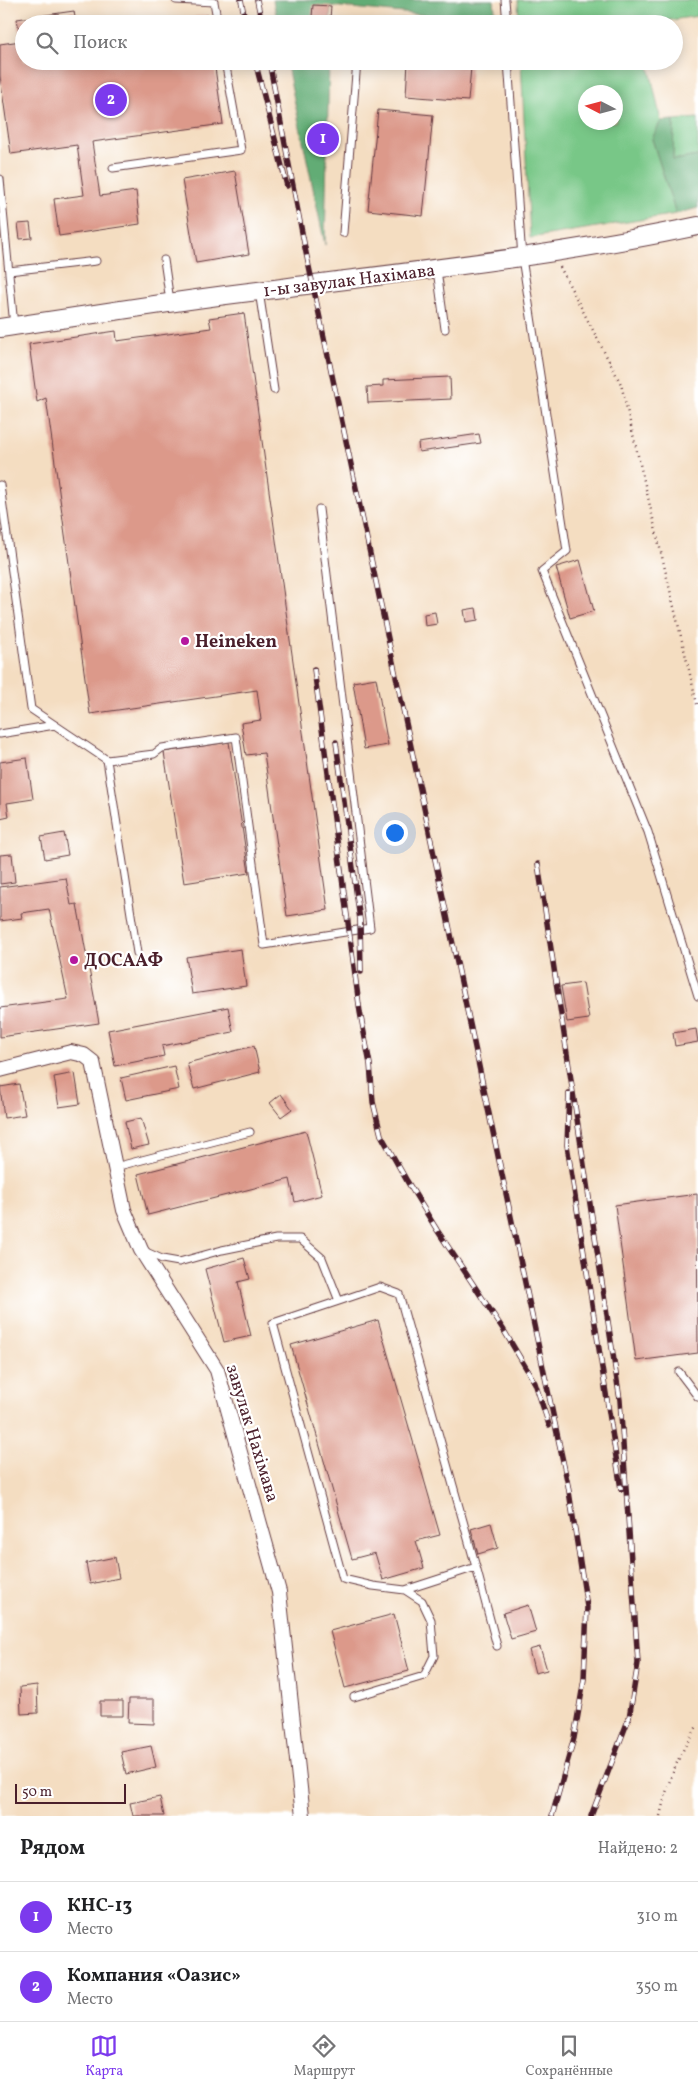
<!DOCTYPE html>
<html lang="ru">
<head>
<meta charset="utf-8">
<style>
	:root { --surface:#fff; --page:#f2f2f2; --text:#202124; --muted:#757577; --line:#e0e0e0; --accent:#7c3aed }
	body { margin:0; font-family:Vollkorn,serif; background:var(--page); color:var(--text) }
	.compass { position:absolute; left:578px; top:85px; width:45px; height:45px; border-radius:50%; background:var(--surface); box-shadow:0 2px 12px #0003; rotate:276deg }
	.scale { position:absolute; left:15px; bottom:12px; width:111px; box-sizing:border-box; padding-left:5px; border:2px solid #4a1f2b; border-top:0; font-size:14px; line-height:18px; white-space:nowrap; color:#4a1f2b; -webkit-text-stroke:4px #fff; paint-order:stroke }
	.you { position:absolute; left:394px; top:832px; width:18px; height:18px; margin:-12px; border:4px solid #fff; border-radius:50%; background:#1a73e8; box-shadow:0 0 0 8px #1a73e833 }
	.badge { display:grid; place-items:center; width:32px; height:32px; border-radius:50%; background:var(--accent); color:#fff; font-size:16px; font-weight:700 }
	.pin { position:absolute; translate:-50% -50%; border:2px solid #fff; box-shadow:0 1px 5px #0006 }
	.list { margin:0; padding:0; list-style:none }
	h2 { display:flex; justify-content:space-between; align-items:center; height:65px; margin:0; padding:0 20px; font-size:21px }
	h2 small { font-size:16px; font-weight:400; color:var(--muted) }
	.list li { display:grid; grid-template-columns:32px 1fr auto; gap:15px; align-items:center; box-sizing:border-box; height:70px; padding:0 20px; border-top:1px solid var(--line) }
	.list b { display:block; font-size:19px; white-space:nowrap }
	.list p { margin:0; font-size:16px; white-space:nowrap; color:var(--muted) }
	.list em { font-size:16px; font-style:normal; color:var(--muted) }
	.icon { flex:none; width:28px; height:28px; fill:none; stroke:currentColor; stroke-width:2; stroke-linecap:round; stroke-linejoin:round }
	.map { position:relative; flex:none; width:698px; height:1816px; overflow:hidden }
	.search { position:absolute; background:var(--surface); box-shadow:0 2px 12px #0003; left:15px; right:15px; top:15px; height:55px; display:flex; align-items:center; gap:12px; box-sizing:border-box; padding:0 18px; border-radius:28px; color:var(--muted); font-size:19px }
	.sheet { height:205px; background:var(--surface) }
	nav { display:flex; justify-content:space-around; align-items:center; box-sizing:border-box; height:70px; border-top:1px solid var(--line); background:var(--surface); font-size:14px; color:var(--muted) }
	nav a { display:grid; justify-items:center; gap:2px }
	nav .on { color:var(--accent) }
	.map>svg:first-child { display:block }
	.green { fill:#78c787; stroke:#617359; fill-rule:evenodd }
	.forest { fill:#62ac74; stroke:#566650 }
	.building { fill:#dc998a }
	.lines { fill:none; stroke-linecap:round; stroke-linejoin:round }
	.service-casing { stroke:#643c42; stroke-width:9 }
	.minor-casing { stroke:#643c42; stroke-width:16 }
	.tertiary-casing { stroke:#643c42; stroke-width:20 }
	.path { stroke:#643c42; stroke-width:2.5; stroke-dasharray:1 4; stroke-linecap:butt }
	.service { stroke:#fff; stroke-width:7 }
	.minor { stroke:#fff; stroke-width:14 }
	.tertiary { stroke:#fff; stroke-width:18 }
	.rail-casing { stroke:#4a1f2b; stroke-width:5.5 }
	.rail { stroke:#fff; stroke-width:4; stroke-dasharray:11; stroke-linecap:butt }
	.poi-dot { fill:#b5179e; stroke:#fff; stroke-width:2 }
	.labels { text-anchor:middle; stroke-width:4.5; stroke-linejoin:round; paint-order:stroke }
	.street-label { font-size:18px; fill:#4a1f2b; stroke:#fff }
	.poi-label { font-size:18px; font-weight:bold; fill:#4a1f2b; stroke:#fff; text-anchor:start }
</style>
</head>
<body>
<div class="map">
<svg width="698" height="1816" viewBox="0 0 698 1816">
	<rect width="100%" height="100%" fill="#fff"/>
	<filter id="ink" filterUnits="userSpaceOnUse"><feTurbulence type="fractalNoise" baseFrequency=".02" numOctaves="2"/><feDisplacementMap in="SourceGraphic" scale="10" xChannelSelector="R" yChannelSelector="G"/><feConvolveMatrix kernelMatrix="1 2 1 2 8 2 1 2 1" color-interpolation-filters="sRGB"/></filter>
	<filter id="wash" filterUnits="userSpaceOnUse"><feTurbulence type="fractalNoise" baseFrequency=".0096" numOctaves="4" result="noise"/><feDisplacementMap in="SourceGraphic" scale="20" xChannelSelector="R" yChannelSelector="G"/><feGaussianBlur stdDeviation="1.12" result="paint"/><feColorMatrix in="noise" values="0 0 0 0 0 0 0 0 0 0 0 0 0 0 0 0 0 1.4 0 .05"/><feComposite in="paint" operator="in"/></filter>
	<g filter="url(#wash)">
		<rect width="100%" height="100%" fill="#f4ddc1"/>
		<!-- green -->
		<path class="green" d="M 518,0 L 698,0 L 698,16 L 644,24 L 519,24 Z
			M 521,61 L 648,61 L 661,121 L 652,139 L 676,214 L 530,238 ZM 586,92 L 616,92 L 616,122 L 586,122 Z
			M 698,118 L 698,156 L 673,160 L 674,120 Z"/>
		<!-- forest -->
		<path class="forest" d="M 273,0 L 494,0 L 496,22 L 331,6 L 330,24 L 278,24 Z
			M 286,61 L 329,61 L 325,245 Z
			M 674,120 L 673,160 L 698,156 L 698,208 L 676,214 L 652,139 L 661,121 Z"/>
		<g id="blocks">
			<!-- building -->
			<path class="building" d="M 313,5 L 331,6 L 330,19 L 312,17 Z
				M 74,11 L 76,24 L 24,24 L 24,61 L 214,61 L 223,124 L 92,142 L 100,196 L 136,191 L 140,224 L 59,236 L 54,199 L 84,195 L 77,145 L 11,154 L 0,76 L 0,44 L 21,41 L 17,19 Z
				M 207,15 L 209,24 L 156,24 L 155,23 Z
				M 408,62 L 471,67 L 468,101 L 406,96 Z
				M 378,110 L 433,115 L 423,216 L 368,210 Z
				M 318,128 L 332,130 L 329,150 L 315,148 Z
				M 235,171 L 249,254 L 196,263 L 182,180 Z
				M 30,223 L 32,238 L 20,239 L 18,224 Z
				M 244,313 L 328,910 L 287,916 L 264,753 L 246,755 L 241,723 L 261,720 L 257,690 L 90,714 L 46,398 L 37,402 L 29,344 L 116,331 L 117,341 L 211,328 L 209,318 Z
				M 450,377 L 451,399 L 368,403 L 367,387 L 383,386 L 383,380 Z
				M 479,434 L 481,443 L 419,452 L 418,443 Z
				M 580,560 L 594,611 L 570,618 L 556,567 Z
				M 476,608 L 478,620 L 466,622 L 464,610 Z
				M 435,612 L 437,624 L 425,626 L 424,614 Z
				M 376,678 L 388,745 L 364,749 L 353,682 Z
				M 229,742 L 249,873 L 184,883 L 164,752 Z
				M 27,758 L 33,799 L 7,803 L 9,817 L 0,819 L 0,762 Z
				M 64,833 L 68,855 L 45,859 L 41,837 Z
				M 12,854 L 15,882 L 0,884 L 0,855 Z
				M 66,878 L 71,905 L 77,904 L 99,1023 L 0,1037 L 0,1008 L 68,999 L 49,909 L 21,913 L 22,918 L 0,921 L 0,887 Z
				M 241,949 L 246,986 L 192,994 L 186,957 Z
				M 583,983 L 589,1019 L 567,1022 L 561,986 Z
				M 228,1007 L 233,1032 L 162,1046 L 164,1056 L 115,1066 L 108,1030 Z
				M 696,1029 L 698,1042 L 675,1046 L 673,1033 Z
				M 254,1046 L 260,1072 L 194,1089 L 187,1063 Z
				M 174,1066 L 179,1089 L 126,1100 L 121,1078 Z
				M 75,1073 L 80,1104 L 59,1107 L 54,1077 Z
				M 19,1084 L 25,1115 L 4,1118 L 0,1087 Z
				M 281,1094 L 292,1109 L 281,1117 L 270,1103 Z
				M 141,1118 L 149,1145 L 131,1149 L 125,1122 Z
				M 306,1131 L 322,1195 L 295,1202 L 290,1179 L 148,1215 L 138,1174 Z
				M 697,1194 L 698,1353 L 636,1361 L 615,1205 Z
				M 244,1258 L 250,1279 L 238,1282 L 251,1336 L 224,1342 L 205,1269 Z
				M 378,1320 L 440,1535 L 416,1541 L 424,1568 L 383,1580 L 375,1553 L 352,1559 L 291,1345 Z
				M 491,1523 L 498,1548 L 478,1554 L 471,1529 Z
				M 115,1557 L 119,1578 L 90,1584 L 86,1563 Z
				M 528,1605 L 536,1632 L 511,1639 L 503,1613 Z
				M 394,1614 L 409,1671 L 345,1688 L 330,1631 Z
				M 540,1647 L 547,1670 L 535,1673 L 529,1650 Z
				M 37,1685 L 38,1713 L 21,1714 L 20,1687 Z
				M 129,1699 L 154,1699 L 154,1724 L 128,1723 Z
				M 100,1701 L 123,1701 L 123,1716 L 100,1716 Z
				M 151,1746 L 156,1767 L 126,1774 L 121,1752 Z
				M 160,1797 L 164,1816 L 133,1816 L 130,1803 Z"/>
		</g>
	</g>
	<g filter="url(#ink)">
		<use href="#blocks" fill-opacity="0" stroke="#643c42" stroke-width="1"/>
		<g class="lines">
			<defs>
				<path id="service" d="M 176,0 L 214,2 L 218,24
					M 505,0 L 507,24
					M 508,61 L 522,258 L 567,551 L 542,571 L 648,832 L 698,996
					M 113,168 L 241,150 L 225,61
					M 0,179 L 14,326
					M 343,233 L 357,61
					M 164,260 L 170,301
					M 437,270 L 445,329
					M 9,271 L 96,261
					M 259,291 L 274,390
					M 0,485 L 31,709 L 107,760 L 137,953
					M 0,734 L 55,725
					M 107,760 L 154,754 L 162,748 L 236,737 L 264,945 L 370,928 L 319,509
					M 115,1167 L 250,1132
					M 144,1251 L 162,1259 L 179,1262 L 222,1250 L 276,1239 L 300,1239 L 322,1258 L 339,1301 L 273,1323 L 343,1579 L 373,1586 L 405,1590 L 422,1601 L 431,1620 L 434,1656 L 424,1676 L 354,1697
					M 339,1301 L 380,1287 L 399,1294 L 476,1567 L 405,1590
					M 679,1372 L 698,1397
					M 476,1567 L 497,1646"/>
				<path id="minor" d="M 0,1070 L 71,1052 L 84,1055 L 93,1062 L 124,1210 L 141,1250 L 217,1370 L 279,1592 L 303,1816"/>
				<path id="tertiary" d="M 0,328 C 86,316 172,301 258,291 C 405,272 552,257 698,226"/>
			</defs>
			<!-- service casing -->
			<use href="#service" class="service-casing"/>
			<!-- minor casing -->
			<use href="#minor" class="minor-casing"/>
			<!-- tertiary casing -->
			<use href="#tertiary" class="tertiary-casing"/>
			<!-- path -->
			<path class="path" d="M 560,267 L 621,384 L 698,708
				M 660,1816 C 668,1781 678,1755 698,1725"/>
			<!-- service -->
			<use href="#service" class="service"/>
			<!-- minor -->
			<use href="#minor" class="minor"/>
			<!-- tertiary -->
			<use href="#tertiary" class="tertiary"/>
			<defs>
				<path id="rail" d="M 241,0 L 246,24
					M 257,0 L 262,24
					M 255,61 L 287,186
					M 269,61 L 305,248 L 568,1485 L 587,1607 L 584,1679 L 574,1738 L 552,1816
					M 314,669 L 360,1012 L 370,1064 L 373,1102 L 381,1135 L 407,1181 L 437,1230 L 503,1329 L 535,1383 L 549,1425
					M 336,742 L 360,920 L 361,972
					M 538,864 L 620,1400 L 638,1663 L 629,1718 L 591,1816
					M 569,1093 L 567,1145 L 621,1489"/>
			</defs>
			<!-- rail casing -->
			<use href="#rail" class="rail-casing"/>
			<!-- rail -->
			<use href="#rail" class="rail"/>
		</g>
	</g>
	<!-- markers -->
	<g class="poi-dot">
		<circle cx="185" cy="641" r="5"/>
		<circle cx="74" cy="960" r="5"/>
	</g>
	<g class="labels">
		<!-- street labels -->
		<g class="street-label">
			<text transform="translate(349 280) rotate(-7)" y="6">1-ы завулак Нахімава</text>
			<text transform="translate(253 1433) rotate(73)" y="6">завулак Нахімава</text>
		</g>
		<!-- poi labels -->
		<g class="poi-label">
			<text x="195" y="647">Heineken</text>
			<text x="84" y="966">ДОСААФ</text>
		</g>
	</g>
</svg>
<svg class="compass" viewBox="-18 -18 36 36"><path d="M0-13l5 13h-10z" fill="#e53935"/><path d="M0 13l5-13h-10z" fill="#757577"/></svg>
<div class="scale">50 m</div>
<div class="you"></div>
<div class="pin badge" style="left:323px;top:139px">1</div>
<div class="pin badge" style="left:111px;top:100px">2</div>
<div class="search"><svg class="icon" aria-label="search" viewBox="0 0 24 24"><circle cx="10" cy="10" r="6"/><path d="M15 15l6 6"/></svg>Поиск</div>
</div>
<section class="sheet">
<h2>Рядом<small>Найдено: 2</small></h2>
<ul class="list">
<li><span class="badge">1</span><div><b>КНС-13</b><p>Место</p></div><em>310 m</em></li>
<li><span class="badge">2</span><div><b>Компания «Оазис»</b><p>Место</p></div><em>350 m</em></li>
</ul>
</section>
<nav>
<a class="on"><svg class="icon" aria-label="map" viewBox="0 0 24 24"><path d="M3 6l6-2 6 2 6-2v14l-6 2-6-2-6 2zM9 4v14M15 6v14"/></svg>Карта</a>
<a><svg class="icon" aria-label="directions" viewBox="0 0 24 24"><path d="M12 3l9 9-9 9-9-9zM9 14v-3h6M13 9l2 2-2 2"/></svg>Маршрут</a>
<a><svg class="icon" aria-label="saved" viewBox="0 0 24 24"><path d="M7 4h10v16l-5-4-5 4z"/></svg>Сохранённые</a>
</nav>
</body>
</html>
